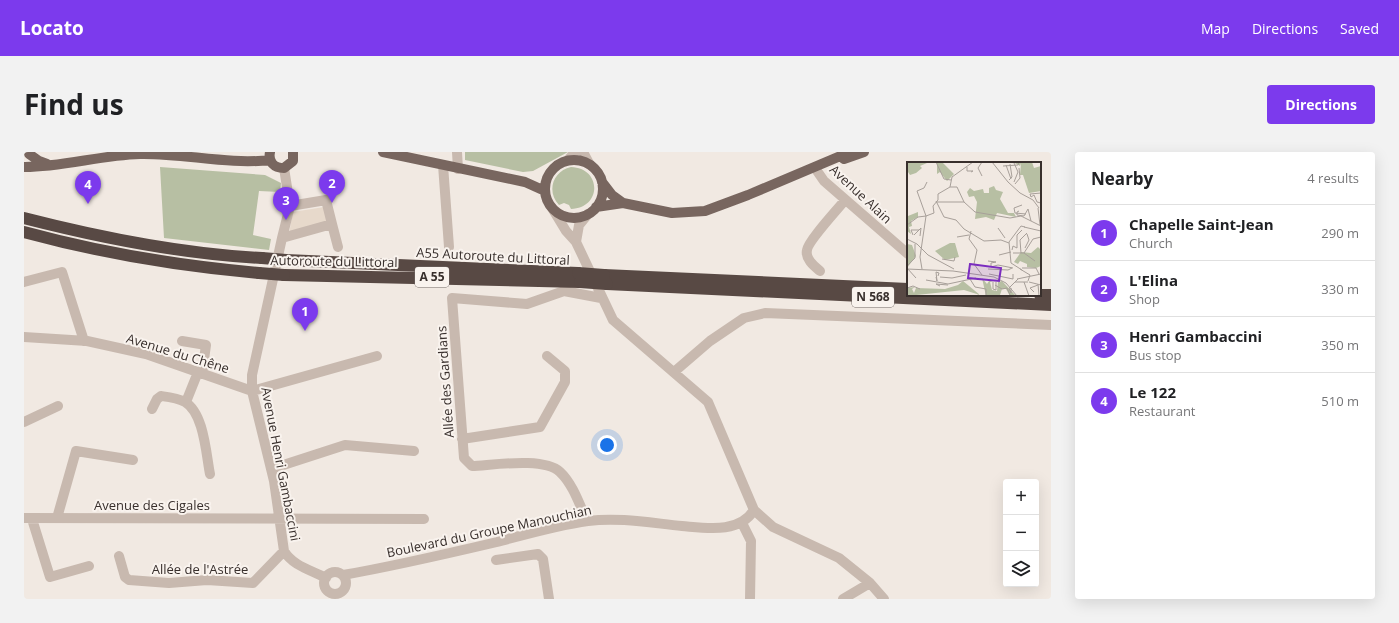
<!DOCTYPE html>
<html lang="en">
<head>
<meta charset="utf-8">
<style>
	:root { --surface:#fff; --page:#f2f2f2; --text:#202124; --muted:#757577; --line:#e0e0e0; --accent:#7c3aed }
	body { margin:0; font-family:"Open Sans",sans-serif; background:var(--page); color:var(--text) }
	.controls { position:absolute; right:12px; bottom:12px; display:grid; overflow:hidden; border-radius:4px; box-shadow:0 4px 16px #0002 }
	.controls button { width:36px; height:36px; display:grid; place-items:center; padding:0; border:0; border-bottom:1px solid var(--line); background:var(--surface); color:var(--text); font:20px sans-serif }
	.you { position:absolute; left:583px; top:293px; width:14px; height:14px; margin:-10px; border:3px solid #fff; border-radius:50%; background:#1a73e8; box-shadow:0 0 0 6px #1a73e833 }
	.badge { display:grid; place-items:center; width:26px; height:26px; border-radius:50%; background:var(--accent); color:#fff; font-size:13px; font-weight:700 }
	.pin { position:absolute; translate:-50% -33px; filter:drop-shadow(0 1px 2px #0008) }
	.pin::after { content:''; position:absolute; top:21px; width:14px; height:12px; background:inherit; clip-path:polygon(0 0,100% 0,50% 100%) }
	.list { margin:0; padding:0; list-style:none }
	h2 { display:flex; justify-content:space-between; align-items:center; height:52px; margin:0; padding:0 16px; font-size:17px }
	h2 small { font-size:13px; font-weight:400; color:var(--muted) }
	.list li { display:grid; grid-template-columns:26px 1fr auto; gap:12px; align-items:center; box-sizing:border-box; height:56px; padding:0 16px; border-top:1px solid var(--line) }
	.list b { display:block; font-size:15px; white-space:nowrap }
	.list p { margin:0; font-size:13px; white-space:nowrap; color:var(--muted) }
	.list em { font-size:13px; font-style:normal; color:var(--muted) }
	.icon { flex:none; width:22px; height:22px; fill:none; stroke:currentColor; stroke-width:2; stroke-linecap:round; stroke-linejoin:round }
	.map { position:relative; flex:none; width:1027px; height:447px; overflow:hidden; border-radius:4px }
	header { display:flex; align-items:center; gap:24px; box-sizing:border-box; height:56px; padding:0 20px; background:var(--accent); color:#fff }
	header strong { font-size:19px }
	nav { display:flex; gap:22px; margin-inline-start:auto; font-size:14px }
	.intro { display:flex; align-items:center; justify-content:space-between; box-sizing:border-box; height:96px; padding:0 24px }
	h1 { margin:0; font-size:28px }
	.button { padding:10px 18px; border-radius:4px; background:var(--accent); color:#fff; font-size:14px; font-weight:700 }
	main { display:flex; gap:24px; padding:0 24px }
	aside { flex:1; background:var(--surface); border-radius:4px; box-shadow:0 4px 16px #0002 }
	.map>svg:first-child { display:block }
	.green { fill:#b7bfa3 }
	.plaza { fill:#e7d9cb }
	.lines { fill:none; stroke-linecap:round; stroke-linejoin:round }
	.minor { stroke:#c8b9af; stroke-width:10 }
	.major { stroke:#78665f; stroke-width:10 }
	.highway { stroke:#584944; stroke-width:12 }
	.highway-bridge { stroke:#584944; stroke-width:12 }
	.labels { text-anchor:middle; stroke-width:4; stroke-linejoin:round; paint-order:stroke }
	.shield { fill:#f9f3ee; stroke:#726a66; stroke-width:1 }
	.shield-label { font-size:12px; font-weight:bold; fill:#382f2c }
	.street-label { font-size:13px; fill:#382f2c; stroke:#f9f3ee }
	.inset-road { fill:none; stroke:#a79f99; stroke-width:1 }
	.view { fill:#7b2cbf; fill-opacity:0.15; stroke:#7b2cbf; stroke-width:2 }
	.inset-edge { fill:none; stroke:#382f2c; stroke-width:2 }
</style>
</head>
<body>
<header>
<strong>Locato</strong>
<nav><a>Map</a><a>Directions</a><a>Saved</a></nav>
</header>
<div class="intro"><h1>Find us</h1><a class="button">Directions</a></div>
<main>
<div class="map">
<svg width="1027" height="447" viewBox="0 0 1027 447">
	<rect width="100%" height="100%" fill="#f1e9e2"/>
	<!-- green -->
	<path class="green" d="M 441,0 L 544,0 L 509,19 L 499,20 L 441,8 Z
		M 136,15 L 241,23 L 257,31 L 256,40 L 235,39 L 229,83 L 247,87 L 245,98 L 140,86 Z
		M 547,15 C 578,16 578,56 547,57 L 545,53 L 540,51 L 535,53 C 522,39 529,19 547,15 Z"/>
	<!-- plaza -->
	<path class="plaza" d="M 300,55 L 303,71 L 265,82 L 269,60 Z"/>
	<g class="lines">
		<!-- minor -->
		<path class="minor" d="M 433,0 L 434,17
			M 559,0 L 566,13
			M 544,8 L 551,0
			M 419,13 L 425,95
			M 260,16 L 266,54 L 258,86 L 228,223 L 228,239 L 250,329 L 260,399 C 269,414 287,418 302,426
			M 791,16 L 800,29 L 884,102
			M 528,56 L 542,79 L 552,90 L 589,168 L 684,250 L 730,358 L 749,375 L 815,406 L 846,431 L 860,447
			M 308,72 L 314,95
			M 258,86 L 308,72 L 302,48 L 266,54
			M 552,90 L 555,73 L 564,62
			M 796,119 C 790,114 781,107 783,98 C 784,89 814,57 821,48
			M 0,130 L 38,120 L 60,189
			M 0,185 L 63,189 L 122,202 L 228,239 L 353,204
			M 158,189 L 182,193 L 178,222
			M 650,220 L 686,189 L 720,166 L 741,161 L 1027,173
			M 162,250 L 174,220
			M 128,257 L 133,247 L 137,244 C 145,245 154,246 161,250 C 180,261 182,302 186,322
			M 0,270 L 34,254
			M 438,287 L 516,275 L 541,230 L 541,219 L 523,204
			M 247,317 L 321,293 L 390,299
			M 0,366 L 400,367
			M 33,366 L 52,299 L 109,308
			M 8,367 L 26,425 L 65,414
			M 563,369 C 556,354 549,332 536,320 C 520,305 470,313 448,314 L 440,306 L 428,146 L 503,152 L 540,139 L 577,146
			M 718,371 L 727,389 L 726,447
			M 95,404 L 101,425 L 105,428 L 145,431 L 183,428 L 229,431 L 260,399
			M 472,408 L 514,402 L 519,407 L 525,447
			M300 431a11 11 0 1 1 22 0a11 11 0 1 1-22 0Z
			M 319,423 C 371,414 422,402 473,390 C 503,382 534,373 564,369 C 595,365 627,371 658,374 C 682,376 715,382 730,358
			M 819,447 L 846,431"/>
		<!-- major -->
		<path class="major" d="M 246,0 C 244,10 250,16 260,16 L 269,9 L 269,0
			M 359,0 L 501,30 L 521,39
			M 5,2 L 15,9 L 23,12
			M 820,7 L 840,0
			M521 37a29 29 0 1 1 58 0a29 29 0 1 1-58 0Z
			M 1,15 C 39,15 77,3 116,2 C 159,1 204,13 246,8
			M 578,30 L 588,43 L 599,51
			M 572,55 L 599,51 L 648,61 L 681,59 L 724,43 L 826,0"/>
		<!-- highway -->
		<path class="highway" d="M 0,66 C 78,86 157,102 238,106
			M 0,80 C 77,101 156,114 235,121
			M 262,108 L 554,121
			M 260,123 L 556,130
			M 580,123 L 884,137
			M 583,132 L 1027,153
			M 1016,143 L 1027,143"/>
		<!-- highway-bridge -->
		<path class="highway-bridge" d="M 238,106 L 262,108
			M 235,121 L 260,123
			M 554,121 L 580,123
			M 556,130 L 583,132"/>
	</g>
	<g class="labels">
		<!-- shield labels -->
		<g class="shield">
			<rect x="391" y="115" width="34" height="20" rx="3"/>
			<rect x="828" y="135" width="42" height="20" rx="3"/>
		</g>
		<g class="shield-label">
			<text x="408" y="129">A 55</text>
			<text x="849" y="149">N 568</text>
		</g>
		<!-- street labels -->
		<g class="street-label">
			<text transform="translate(837 42) rotate(43)" y="5">Avenue Alain</text>
			<text transform="translate(469 104) rotate(3)" y="5">A55 Autoroute du Littoral</text>
			<text transform="translate(310 109) rotate(1)" y="5">Autoroute du Littoral</text>
			<text transform="translate(154 201) rotate(17)" y="5">Avenue du Chêne</text>
			<text transform="translate(421 230) rotate(-94)" y="5">Allée des Gardians</text>
			<text transform="translate(257 312) rotate(79)" y="5">Avenue Henri Gambaccini</text>
			<text x="128" y="358">Avenue des Cigales</text>
			<text transform="translate(465 379) rotate(-12)" y="5">Boulevard du Groupe Manouchian</text>
			<text x="176" y="422">Allée de l'Astrée</text>
		</g>
	</g>
	<!-- overview -->
	<g transform="translate(883 10)">
		<rect width="134" height="134" fill="#f1e9e2"/>
		<path d="M 0,0 L 19,0 L 20,1 L 13,4 L 15,6 L 9,11 L 3,13 L 1,10 L 0,14 ZM 30,0 L 35,0 L 47,12 L 40,19 L 33,10 L 30,12 ZM 106,0 L 125,0 L 127,6 L 134,4 L 134,29 L 122,31 L 116,13 L 113,13 L 114,1 L 113,4 ZM 87,24 L 89,28 L 96,30 L 93,37 L 101,51 L 107,51 L 109,55 L 90,51 L 87,58 L 79,55 L 68,57 L 70,40 L 67,34 L 62,35 L 60,30 L 63,26 L 67,29 L 76,27 L 77,31 L 82,31 L 82,26 ZM 0,49 L 1,54 L 11,50 L 11,55 L 4,59 L 5,64 L 2,65 L 4,72 L 0,69 ZM 43,81 L 48,81 L 52,95 L 38,98 L 28,89 ZM 0,82 L 5,83 L 9,94 L 0,106 ZM 131,85 L 134,88 L 134,104 L 129,106 L 120,105 L 120,102 L 113,99 L 111,102 L 107,100 L 114,90 L 124,91 ZM 75,116 L 80,122 L 82,119 L 86,119 L 83,120 L 85,128 L 90,129 L 91,120 L 95,119 L 109,134 L 103,134 L 99,127 L 95,127 L 93,133 L 98,134 L 79,134 ZM 56,119 L 73,133 L 57,128 L 0,134 L 0,126 L 8,125 L 5,127 L 7,131 L 9,126 L 38,127 L 51,123 Z" fill="#b7bfa3"/>
		<path class="inset-road" d="M 29,0 L 37,17 L 44,18M 85,0 L 101,20 L 113,31 L 126,38 L 132,46M 99,3 L 104,17M 96,4 L 111,3 L 112,0M 60,5 L 60,9 L 66,9 L 64,10M 75,14 L 71,6 L 75,0M 102,18 L 105,15 L 103,2M 107,20 L 111,10 L 107,1M 108,22 L 113,16 L 112,6M 43,25 L 50,25 L 57,40 L 68,50 L 103,56 L 114,54 L 134,64M 134,31 L 123,32 L 124,35 L 127,33 L 130,40 L 134,41M 29,39 L 37,55 L 49,58 L 57,67 L 77,79 L 94,78 L 102,81M 29,40 L 57,40M 115,43 L 107,46 L 108,51 L 119,52M 131,46 L 133,63M 112,49 L 110,50 L 110,53 L 117,54 L 121,47 L 124,59M 0,63 L 11,55 L 19,54 L 10,29 L 17,26 L 20,20M 117,65 L 134,69M 91,66 L 98,76M 64,69 L 62,77 L 70,88 L 67,102 L 75,113M 6,73 L 4,68 L 12,68M 7,73 L 14,66 L 13,74M 50,75 L 62,73M 0,77 L 10,82 L 21,93 L 47,107M 118,86 L 122,78 L 120,72M 105,88 L 106,84 L 110,86 L 110,73 L 115,68M 106,91 L 117,91 L 128,99M 114,91 L 113,78 L 120,71M 117,91 L 126,77 L 134,75M 92,93 L 104,90M 35,97 L 47,99 L 48,95M 81,99 L 89,100 L 84,101 L 84,104M 0,104 L 8,96 L 8,82M 84,105 L 91,103 L 106,106M 0,106 L 9,116M 115,106 L 129,106 L 132,112M 0,107 L 46,109 L 87,115 L 99,121 L 110,134M 15,107 L 13,95 L 19,54 L 27,51 L 26,44 L 31,38 L 31,32 L 43,25 L 45,15 L 66,0M 81,107 L 101,108 L 105,106M 113,107 L 123,113 L 121,119M 115,108 L 104,101 L 102,80 L 114,64 L 118,65M 82,112 L 106,117 L 106,112M 29,115 L 30,119 L 29,110 L 32,111 L 31,114M 33,115 L 45,116 L 59,113M 63,117 L 68,125 L 79,127 L 79,134M 110,117 L 134,112M 19,118 L 41,122 L 69,116M 86,120 L 86,127 L 89,128 L 89,120M 108,120 L 121,120M 117,120 L 122,134M 122,120 L 134,123M 131,122 L 132,134M 88,123 L 95,127 L 100,126 L 103,133M 33,124 L 29,122 L 41,123M 0,126 L 6,124 L 13,127M 104,126 L 104,131 L 102,126 L 111,117M 127,130 L 123,126 L 131,123"/>
		<path class="view" d="M 63,102 L 94,106 L 92,119 L 61,116 Z"/>
		<rect width="134" height="134" class="inset-edge"/>
	</g>
</svg>
<div class="controls">
<button>+</button>
<button>−</button>
<button><svg class="icon" aria-label="layers" viewBox="0 0 24 24"><path d="M12 4l9 5-9 5-9-5zM3 14l9 5 9-5"/></svg></button>
</div>
<div class="you"></div>
<div class="pin badge" style="left:281px;top:179px">1</div>
<div class="pin badge" style="left:308px;top:51px">2</div>
<div class="pin badge" style="left:262px;top:68px">3</div>
<div class="pin badge" style="left:64px;top:52px">4</div>
</div>
<aside>
<h2>Nearby<small>4 results</small></h2>
<ul class="list">
<li><span class="badge">1</span><div><b>Chapelle Saint-Jean</b><p>Church</p></div><em>290 m</em></li>
<li><span class="badge">2</span><div><b>L'Elina</b><p>Shop</p></div><em>330 m</em></li>
<li><span class="badge">3</span><div><b>Henri Gambaccini</b><p>Bus stop</p></div><em>350 m</em></li>
<li><span class="badge">4</span><div><b>Le 122</b><p>Restaurant</p></div><em>510 m</em></li>
</ul>
</aside>
</main>
</body>
</html>
